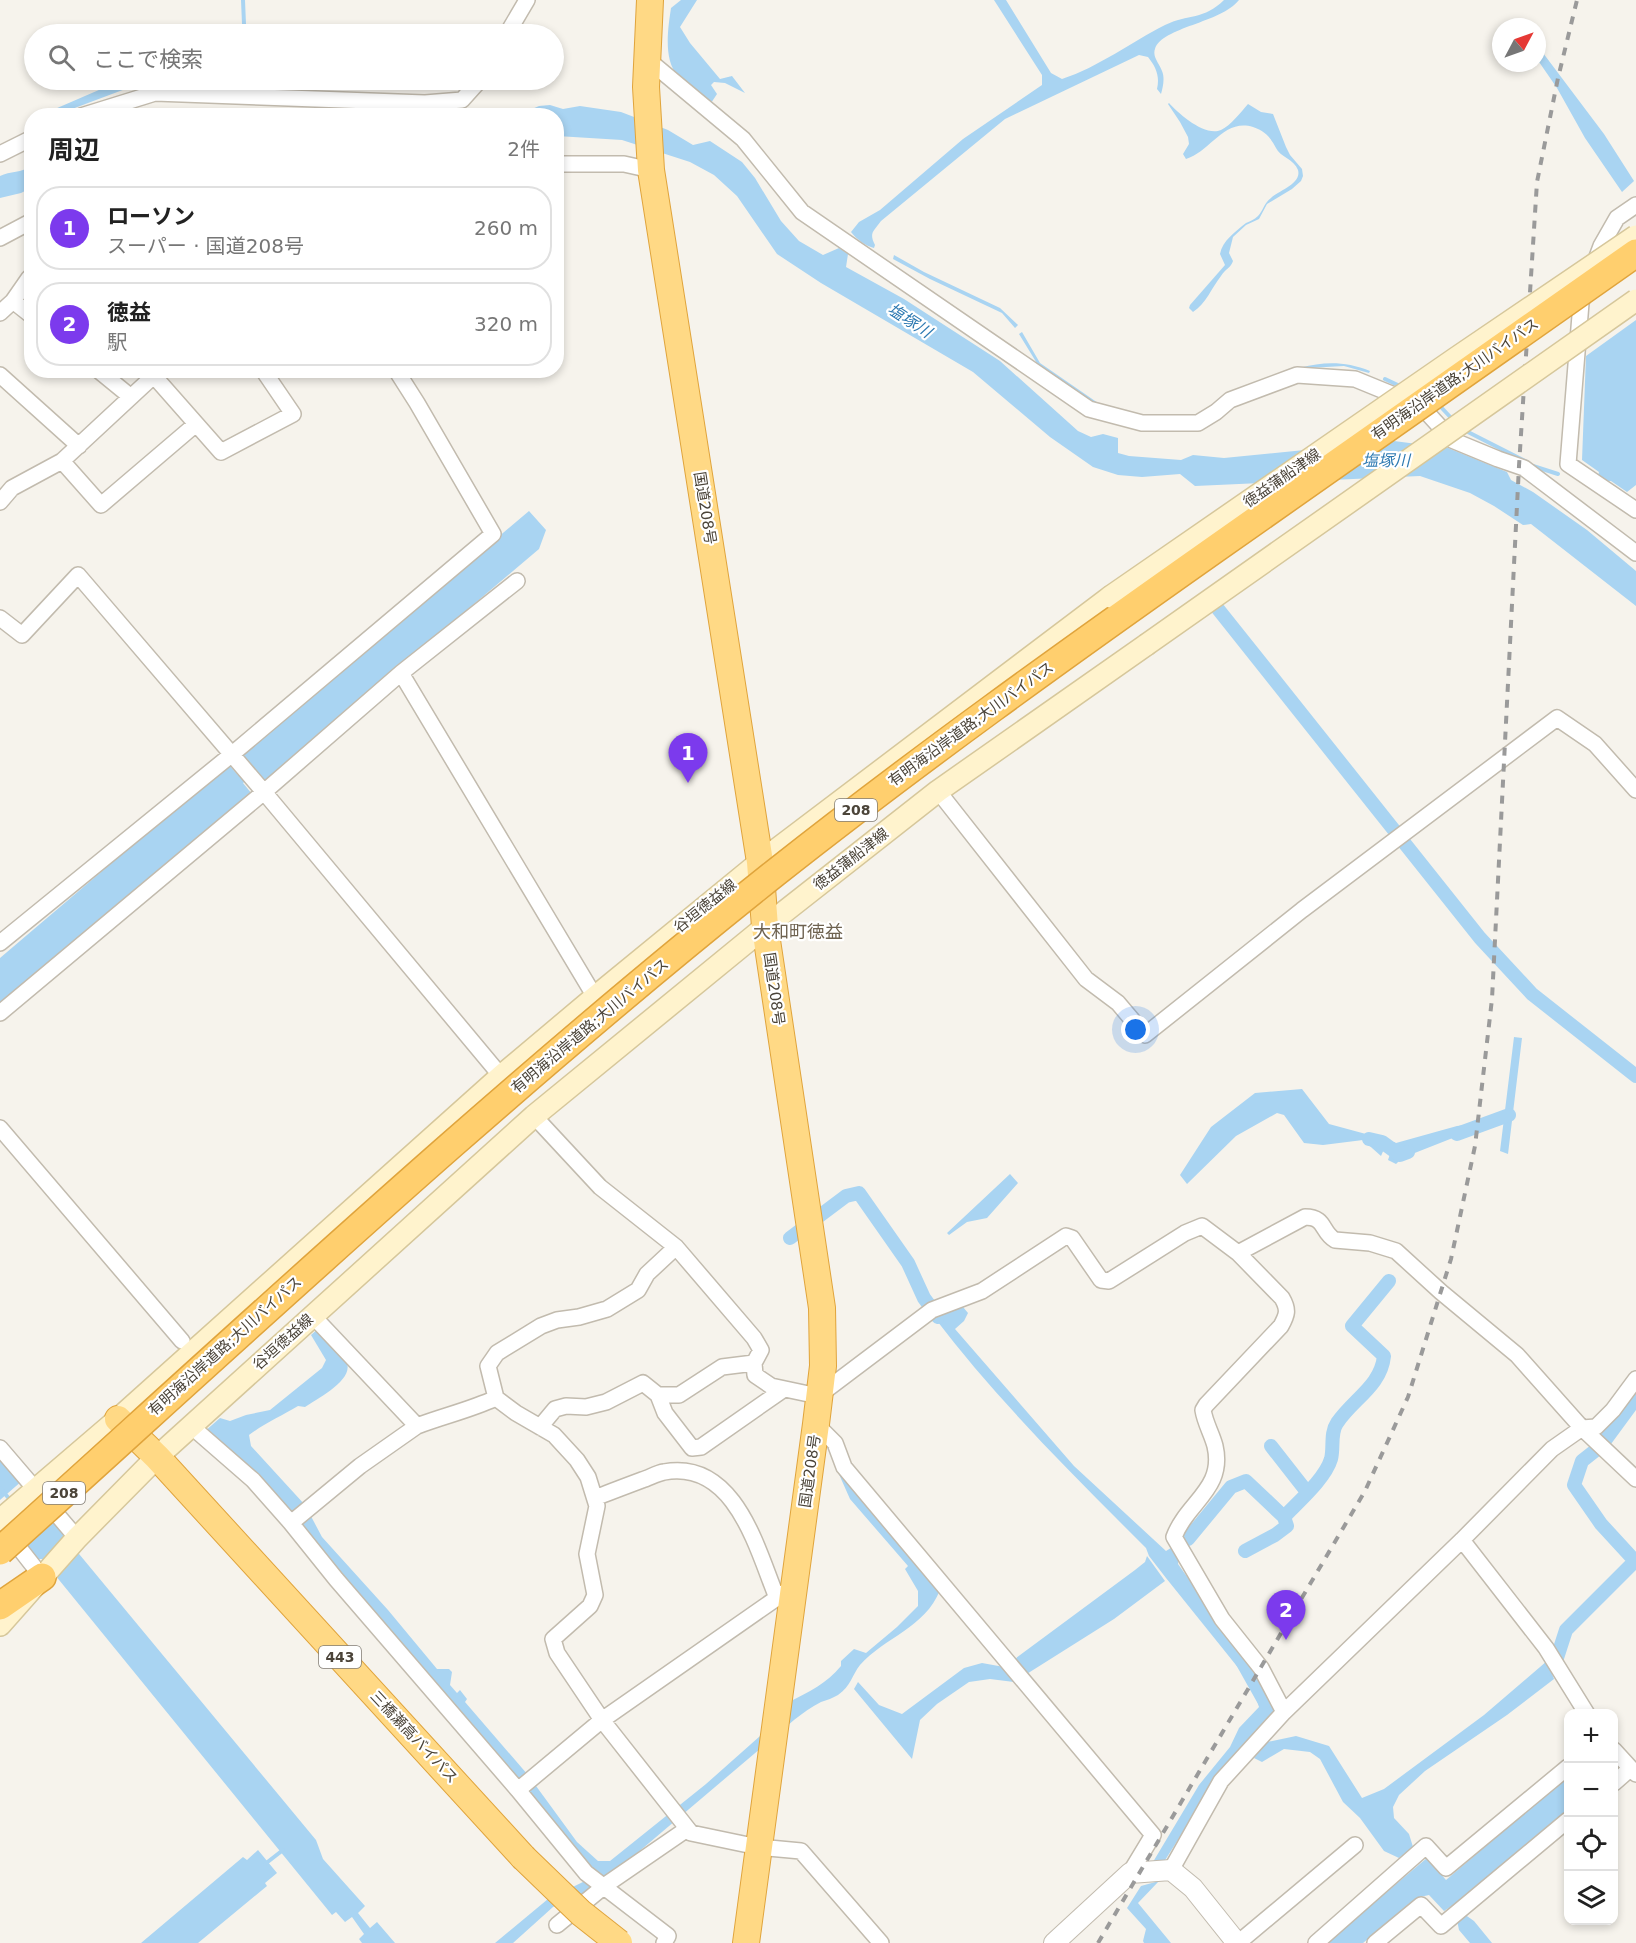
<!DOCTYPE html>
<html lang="ja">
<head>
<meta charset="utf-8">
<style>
	:root { --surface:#fff; --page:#f2f2f2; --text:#222; --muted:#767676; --line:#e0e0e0; --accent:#7c3aed }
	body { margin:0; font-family:"DejaVu Sans","Noto Sans JP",sans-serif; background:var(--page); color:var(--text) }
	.controls { position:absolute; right:18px; bottom:18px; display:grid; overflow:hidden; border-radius:12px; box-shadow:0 3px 9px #0003 }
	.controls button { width:54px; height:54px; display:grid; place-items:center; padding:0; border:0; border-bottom:2px solid var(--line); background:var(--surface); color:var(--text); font:30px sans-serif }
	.compass { position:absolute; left:1492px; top:18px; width:54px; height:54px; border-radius:50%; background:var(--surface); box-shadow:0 3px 9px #0003; rotate:49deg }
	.you { position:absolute; left:1136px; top:1030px; width:21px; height:21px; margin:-15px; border:4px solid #fff; border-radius:50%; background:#1a73e8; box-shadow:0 0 0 9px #1a73e833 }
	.badge { display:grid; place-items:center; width:39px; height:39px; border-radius:50%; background:var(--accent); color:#fff; font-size:20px; font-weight:700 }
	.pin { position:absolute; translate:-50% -50px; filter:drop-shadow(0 2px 3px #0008) }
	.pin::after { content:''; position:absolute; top:32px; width:21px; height:18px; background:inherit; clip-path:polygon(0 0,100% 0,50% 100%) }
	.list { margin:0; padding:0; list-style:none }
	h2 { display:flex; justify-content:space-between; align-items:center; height:78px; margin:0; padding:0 24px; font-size:26px }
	h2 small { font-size:20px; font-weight:400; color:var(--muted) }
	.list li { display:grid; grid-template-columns:39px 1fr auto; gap:18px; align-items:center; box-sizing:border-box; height:84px; margin:0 12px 12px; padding:0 12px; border:2px solid var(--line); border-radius:24px }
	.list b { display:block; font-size:22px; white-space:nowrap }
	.list p { margin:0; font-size:20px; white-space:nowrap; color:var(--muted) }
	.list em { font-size:20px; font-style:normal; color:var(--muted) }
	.icon { flex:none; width:33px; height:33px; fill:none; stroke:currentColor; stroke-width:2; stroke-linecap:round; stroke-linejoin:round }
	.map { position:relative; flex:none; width:1636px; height:1943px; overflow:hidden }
	.search { position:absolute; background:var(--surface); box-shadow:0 3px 9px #0003; left:24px; top:24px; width:540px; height:66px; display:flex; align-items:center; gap:15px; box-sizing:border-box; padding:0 21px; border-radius:33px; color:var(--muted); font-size:22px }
	.panel { position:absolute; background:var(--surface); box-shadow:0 3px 9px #0003; left:24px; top:108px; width:540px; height:270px; border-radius:24px }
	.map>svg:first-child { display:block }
	.water { fill:#a9d4f2 }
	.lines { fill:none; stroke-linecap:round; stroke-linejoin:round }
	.stream { stroke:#a9d4f2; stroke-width:4 }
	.canal { stroke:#a9d4f2; stroke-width:14 }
	.minor-casing { stroke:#c2bbae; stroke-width:18 }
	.tertiary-casing { stroke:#c2bbae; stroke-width:22 }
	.secondary-casing { stroke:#d6c79b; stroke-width:24 }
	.trunk-casing { stroke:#e0a43c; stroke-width:28 }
	.motorway-casing { stroke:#e0a43c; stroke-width:30 }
	.minor { stroke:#fff; stroke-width:15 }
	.tertiary { stroke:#fff; stroke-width:20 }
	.secondary { stroke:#fff3cd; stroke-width:21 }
	.trunk { stroke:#ffd985; stroke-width:26 }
	.motorway { stroke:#ffcf6e; stroke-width:27 }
	.rail { stroke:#9a9a9a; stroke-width:4; stroke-dasharray:8 8; stroke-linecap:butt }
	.secondary-bridge-casing { stroke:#d6c79b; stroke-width:24; stroke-linecap:butt }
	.trunk-bridge-casing { stroke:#e0a43c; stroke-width:28; stroke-linecap:butt }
	.motorway-bridge-casing { stroke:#e0a43c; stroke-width:30; stroke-linecap:butt }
	.secondary-bridge { stroke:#fff3cd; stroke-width:21 }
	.trunk-bridge { stroke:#ffd985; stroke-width:26 }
	.motorway-bridge { stroke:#ffcf6e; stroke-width:27 }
	.labels { text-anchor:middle; stroke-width:4.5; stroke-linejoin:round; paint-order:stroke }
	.shield { fill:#fff; stroke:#817c74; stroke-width:1.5 }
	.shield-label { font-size:14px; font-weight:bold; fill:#4b4439 }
	.street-label { font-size:15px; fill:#4b4439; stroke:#fff }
	.water-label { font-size:16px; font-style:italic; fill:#2e7ab2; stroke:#fff }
	.quarter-label { font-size:18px; fill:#6e6250; stroke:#fff }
</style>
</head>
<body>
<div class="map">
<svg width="1636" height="1943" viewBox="0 0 1636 1943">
	<rect width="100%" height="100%" fill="#f6f3ec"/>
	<!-- water -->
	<path class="water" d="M 681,0 L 697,0 L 680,27 L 690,43 L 720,79 L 732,76 L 745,93 L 725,83 L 714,82 L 711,85 L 717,94 L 711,103 C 700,94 688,86 678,76 C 663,60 668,28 671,8 Z
		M 994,0 L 1006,0 L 1051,73 L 1062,79 C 1099,67 1131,42 1165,25 C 1188,14 1204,20 1224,0 L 1239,0 C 1221,23 1162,27 1155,49 C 1152,57 1160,64 1162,71 C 1165,78 1163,87 1161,94 L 1157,89 C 1160,76 1156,67 1148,57 L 1139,55 L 1005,119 L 881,221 C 873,232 869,233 875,245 L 874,248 C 866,246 856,239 851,232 L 859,222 L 880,210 L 963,139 L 1042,85 L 1042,75 Z
		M 1537,45 L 1604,134 L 1634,181 L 1622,192 L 1585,138 L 1557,88 L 1537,59 Z
		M 122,80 L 134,80 L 136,85 L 56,115 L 41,115 Z
		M 1169,103 C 1179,114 1205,137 1221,130 C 1230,126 1241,112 1248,104 L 1261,112 L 1273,114 L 1286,147 L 1290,155 L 1302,169 L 1303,176 L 1301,181 L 1292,189 L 1267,204 L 1259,219 L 1246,225 L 1233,237 L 1229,253 L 1233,261 C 1231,268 1225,269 1221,276 C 1212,287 1206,304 1193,312 L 1189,308 L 1190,305 L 1225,265 L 1220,254 C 1222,241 1236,231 1246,223 C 1250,221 1254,220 1258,216 C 1263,211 1264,203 1271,198 C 1278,191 1302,184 1298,170 C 1294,159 1280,157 1276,148 C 1271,138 1265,131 1253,127 C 1224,118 1210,152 1186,159 L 1183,154 L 1189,144 L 1188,137 L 1180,122 L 1168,104 Z
		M 550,105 L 563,109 L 580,106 L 621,112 L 668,130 L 693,145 L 710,141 L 742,162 L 755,178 L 781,221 L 799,241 L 823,255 L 839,248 L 848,254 L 846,267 L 904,299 L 1000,361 L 1078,431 L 1091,437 L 1103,434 L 1118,438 L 1118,453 L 1129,456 L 1181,460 L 1193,455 L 1224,458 L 1394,441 L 1448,448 L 1507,472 L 1511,480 L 1533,492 L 1587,530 L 1636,571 L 1636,606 L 1531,524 L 1523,525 L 1494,506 L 1470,493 L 1420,476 L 1195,486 L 1180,474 L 1142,477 L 1118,475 L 1093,467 L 1050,437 L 973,372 L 821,283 L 777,254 L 737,196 L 714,175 L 690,162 L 622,140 L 557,136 L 556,116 L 516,116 L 539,106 Z
		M 203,110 L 270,115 L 152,115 Z
		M 31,166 L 31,188 L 21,193 L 0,198 L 0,176 C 10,171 22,173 31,166 Z
		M 894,255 L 924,272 L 1000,308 L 1018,325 L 1015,328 L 1002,313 L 930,279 L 893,259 Z
		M 1636,320 L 1636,485 L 1627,492 L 1611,481 L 1606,481 L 1606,480 L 1598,476 L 1599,472 L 1582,460 L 1586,356 Z
		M 1022,332 L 1040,363 L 1098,403 L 1137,419 L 1202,423 C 1207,413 1211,403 1221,397 C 1232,391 1245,387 1256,383 C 1295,368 1329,354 1370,371 L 1369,373 L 1344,366 L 1308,368 L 1280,376 L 1237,394 L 1202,428 L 1195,432 L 1168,431 L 1097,406 L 1038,365 L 1019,334 Z
		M 529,511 L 546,530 L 539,549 L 265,781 L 257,772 L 243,783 L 252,794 L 0,1005 L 0,958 L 228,764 L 238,775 L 250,764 L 242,754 Z
		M 1514,1037 L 1522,1038 L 1508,1154 L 1500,1151 Z
		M 1302,1089 L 1329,1124 L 1388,1140 L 1381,1156 L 1363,1140 L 1323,1145 L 1304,1143 L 1284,1115 L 1277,1113 L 1236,1136 L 1187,1184 L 1180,1175 L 1211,1127 L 1255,1093 Z
		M 1474,1124 L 1473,1130 L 1402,1158 L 1396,1164 L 1388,1160 L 1394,1142 L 1396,1143 L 1457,1126 Z
		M 1010,1174 L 1018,1183 L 987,1218 L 967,1222 L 949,1235 L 947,1233 Z
		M 963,1307 L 968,1313 L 964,1321 L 955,1329 L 1074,1466 L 1166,1551 L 1174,1546 L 1180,1552 L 1178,1564 L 1248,1662 L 1253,1673 L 1248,1680 L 1166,1578 L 1149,1556 L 1146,1548 C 1072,1474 998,1401 934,1317 L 943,1310 Z
		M 319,1328 C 327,1338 340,1349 346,1361 C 356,1379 318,1398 305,1407 L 298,1406 C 283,1415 262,1425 249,1435 L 251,1446 L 305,1505 L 322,1537 L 388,1610 L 437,1669 L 449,1669 L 452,1672 L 450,1685 L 457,1693 L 460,1690 L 467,1699 L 465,1702 L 528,1775 L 577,1842 L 598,1861 L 610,1861 L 706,1784 L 785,1714 L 789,1702 C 809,1692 827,1683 841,1666 L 841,1661 L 854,1649 L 866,1653 L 897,1627 L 918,1606 L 918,1591 L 905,1569 L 908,1566 L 850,1499 L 838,1472 L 842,1470 L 940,1590 C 925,1628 885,1637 860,1665 C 852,1675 851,1686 838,1695 C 833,1698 827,1700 821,1702 C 811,1707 803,1713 794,1720 L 596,1888 L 553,1907 L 513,1943 L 495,1943 L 548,1899 L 585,1881 L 377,1617 L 289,1512 L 204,1432 L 220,1418 L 230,1421 L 246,1415 L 270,1410 L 322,1368 L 326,1360 L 311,1335 Z
		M 0,1453 L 23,1480 L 0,1500 Z
		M 35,1503 L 65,1533 L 65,1537 L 316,1840 L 323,1859 L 365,1906 L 358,1913 L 370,1928 L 377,1922 L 395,1943 L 362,1943 L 359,1939 L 364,1934 L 352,1917 L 345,1922 L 336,1912 L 332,1915 L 42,1559 L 38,1559 L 14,1527 Z
		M 1147,1556 L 1165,1581 L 1114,1619 L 1014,1682 L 990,1679 L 969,1682 L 937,1704 L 920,1720 L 912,1759 L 854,1689 L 858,1682 L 879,1705 L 902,1714 L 964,1668 L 982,1663 L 1004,1667 L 1135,1570 L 1145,1562 Z
		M 1547,1661 L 1554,1679 L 1507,1715 L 1425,1771 L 1399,1795 L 1393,1807 L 1394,1818 L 1409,1834 L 1413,1847 L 1399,1858 L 1384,1851 L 1360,1818 L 1343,1802 L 1320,1759 L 1310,1752 L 1284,1749 L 1262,1762 L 1254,1758 L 1267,1742 L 1296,1736 L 1329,1746 L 1362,1798 L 1384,1789 L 1484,1715 Z
		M 1261,1680 L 1275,1711 L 1219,1775 L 1162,1865 L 1150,1867 L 1199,1785 L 1230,1747 L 1239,1728 L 1259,1707 L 1253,1688 Z
		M 1568,1776 L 1568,1811 L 1465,1897 L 1444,1911 L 1429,1895 L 1420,1897 L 1363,1943 L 1326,1943 L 1427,1858 L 1446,1880 Z
		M 258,1850 L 277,1873 L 265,1883 L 267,1886 L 198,1943 L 141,1943 L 243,1857 L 247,1860 Z
		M 1159,1881 L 1138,1903 L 1171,1943 L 1144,1943 L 1143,1941 L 1146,1929 L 1127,1908 L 1141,1886 Z
		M 1464,1914 L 1474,1921 L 1492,1943 L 1470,1943 L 1459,1930 L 1457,1920 Z"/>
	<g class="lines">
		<!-- stream -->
		<path class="stream" d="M 243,0 L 244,24 L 246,34
			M 141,82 L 147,80
			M 1385,379 L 1402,387
			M 1439,405 L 1454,421
			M 1464,430 L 1527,462
			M 1533,466 L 1558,474
			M 0,1488 L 12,1502
			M 265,1864 L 283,1850"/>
		<!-- canal -->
		<path class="canal" d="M 1218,609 L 1480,938 L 1532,994 L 1636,1076
			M 1457,1134 L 1509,1115
			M 1369,1139 L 1382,1142 L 1400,1155 L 1408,1152
			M 790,1238 L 846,1196 L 859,1193 L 908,1263 L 924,1298 L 938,1317
			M 1271,1446 L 1307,1492
			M 1188,1539 L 1231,1487 L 1246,1481 L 1284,1517
			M 1245,1551 L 1275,1535 L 1287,1526 L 1284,1517 C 1298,1502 1325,1479 1331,1459 C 1334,1448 1330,1433 1337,1423 C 1353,1399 1381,1386 1384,1356 L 1352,1326 L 1389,1281
			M 1242,1661 L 1265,1702
			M 1549,1669 L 1555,1664 L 1566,1630 L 1635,1561 L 1601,1524 L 1574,1485 L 1582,1461 L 1601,1446 L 1636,1398"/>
		<defs>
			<path id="minor" d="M 507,34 L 527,0
				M 647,59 L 743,139 L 802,212 L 1089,409 L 1142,423 L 1198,423 L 1216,412 L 1230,400 L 1297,375 L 1355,379 L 1421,406 L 1452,440 L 1498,459 L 1524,468 L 1636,553
				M 81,116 L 155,93 L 425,103 L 462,100 L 480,80
				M 0,154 L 32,138
				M 556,164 L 624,164 L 651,170
				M 0,238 L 32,221
				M 1594,265 L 1601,246 L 1617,218 L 1636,205
				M 1585,290 L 1581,303 L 1568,464 L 1636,510
				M 13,301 L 32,316
				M 0,313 L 13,301 L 29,278 L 32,277
				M 98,370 L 131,397
				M 0,375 L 79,446
				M 154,376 L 221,452 L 293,414 L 263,370
				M 62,461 L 101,505 L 196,424
				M 0,502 L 12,488 L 62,461 L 160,370
				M 517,581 L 401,673 L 595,997
				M 0,618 L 22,635 L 78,575 L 264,792 L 501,1076
				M 938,791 L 1086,979 L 1118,1003 L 1145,1035 L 1302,910 L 1557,718 L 1595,744 L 1636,790
				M 0,943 L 231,755 L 493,534 L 417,403 L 396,370
				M 0,1013 L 264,792 L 401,673
				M 534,1116 L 600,1187 L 676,1247 L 754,1338 L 761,1350 L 754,1363 L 755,1375 L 771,1386 L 818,1396 L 932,1310 L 982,1291 L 1066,1236 L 1072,1238 L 1101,1280 L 1109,1281 L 1185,1233 L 1202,1226 L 1238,1253 L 1282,1298 C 1289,1310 1287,1315 1281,1326 L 1206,1405 L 1203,1410 C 1205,1423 1212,1434 1215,1446 C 1225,1489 1187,1502 1174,1537 L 1222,1619 L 1261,1668 L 1284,1712
				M 0,1128 L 182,1341
				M 676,1247 L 647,1274 L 638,1290 L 607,1309 L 579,1317 L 557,1320 L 541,1326 L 497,1353 L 488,1366 L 496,1398 L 516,1413 L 554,1435 L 577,1460 L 588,1477 L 597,1506 L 587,1554 L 595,1595 L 590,1606 L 553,1639 L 557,1653 L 602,1720 L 691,1833 L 758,1847 L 801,1851 L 881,1943
				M 1238,1253 L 1305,1217 C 1326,1217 1321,1232 1335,1240 L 1370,1243 L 1396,1251 L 1441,1292 L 1517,1355 L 1582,1428 L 1636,1479
				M 312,1315 L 417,1426 C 443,1416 470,1410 496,1398
				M 658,1395 L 665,1413 L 692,1448 L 701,1447 L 784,1389
				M 816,1424 L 835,1443 L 844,1467 L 1153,1835 L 1130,1873
				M 191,1426 L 253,1480 L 291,1523 L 336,1579 L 518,1790 L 586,1873 L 668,1936 L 664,1943
				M 540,1427 L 555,1409 L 566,1406 L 586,1407 L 606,1402 L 643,1383 L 658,1395 L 679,1395 L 722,1367 L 754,1363
				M 0,1448 L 77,1538
				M 595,1498 C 610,1492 626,1486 642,1480 C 649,1478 657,1473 664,1472 C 735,1459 757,1549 777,1598
				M 291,1523 L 360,1466 L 417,1426
				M 9,1535 L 42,1577
				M 1462,1540 L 1546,1648 L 1587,1714
				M 1614,1750 L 1636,1774
				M 1614,1783 L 1630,1769
				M 518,1790 L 602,1720 L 794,1586
				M 1171,1870 L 1221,1781 L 1284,1712 L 1462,1540 L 1552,1449 L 1582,1428 L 1596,1427 L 1613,1410 L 1636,1379
				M 557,1925 L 607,1884 L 687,1829
				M 1238,1943 L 1355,1845
				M 1316,1943 L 1426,1846 L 1446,1868 L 1568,1767
				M 1375,1943 L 1421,1905 L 1441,1926 L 1568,1820"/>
			<path id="tertiary" d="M 1054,1943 L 1130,1873 L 1171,1870 L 1193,1888 L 1237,1943"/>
			<path id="secondary" d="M 0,1520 L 118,1419 L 501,1076 L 595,997 L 760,862 L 1110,597
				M 0,1625 L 77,1538 L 157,1457 L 534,1116 L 765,927 L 938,791 L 1146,645"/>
			<path id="trunk" d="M 650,0 L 646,87 L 651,170 L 760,862 L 765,927 L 822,1308 L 823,1366 L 816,1424 L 746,1943
				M 118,1419 L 157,1457 L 523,1857"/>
			<path id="motorway" d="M 0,1606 L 42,1577"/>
		</defs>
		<!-- minor casing -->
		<use href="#minor" class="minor-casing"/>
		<!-- tertiary casing -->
		<use href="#tertiary" class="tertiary-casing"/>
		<!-- secondary casing -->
		<use href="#secondary" class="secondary-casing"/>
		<!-- trunk casing -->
		<use href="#trunk" class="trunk-casing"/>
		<!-- motorway casing -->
		<use href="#motorway" class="motorway-casing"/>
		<!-- minor -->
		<use href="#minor" class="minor"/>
		<!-- tertiary -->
		<use href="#tertiary" class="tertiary"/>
		<!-- secondary -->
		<use href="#secondary" class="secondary"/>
		<!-- trunk -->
		<use href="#trunk" class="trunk"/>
		<!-- motorway -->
		<use href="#motorway" class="motorway"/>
		<!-- rail -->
		<path class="rail" d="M 1098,1943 L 1365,1491 L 1408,1397 L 1451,1259 L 1475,1146 L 1492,999 L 1519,466 L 1537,182 L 1558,78 L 1577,0"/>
		<defs>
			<path id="secondary-bridge" d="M 1110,597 L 1456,358 L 1636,236
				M 1146,645 L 1636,300"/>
			<path id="trunk-bridge" d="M 523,1857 L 581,1913 L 619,1943"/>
			<path id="motorway-bridge" d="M 0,1551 C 255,1321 506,1087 775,873 C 918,760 1066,654 1215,549 C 1355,450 1495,351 1636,253"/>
		</defs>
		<!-- secondary-bridge casing -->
		<use href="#secondary-bridge" class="secondary-bridge-casing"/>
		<!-- trunk-bridge casing -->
		<use href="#trunk-bridge" class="trunk-bridge-casing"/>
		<!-- motorway-bridge casing -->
		<use href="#motorway-bridge" class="motorway-bridge-casing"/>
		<!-- secondary-bridge -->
		<use href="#secondary-bridge" class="secondary-bridge"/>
		<!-- trunk-bridge -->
		<use href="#trunk-bridge" class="trunk-bridge"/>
		<!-- motorway-bridge -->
		<use href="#motorway-bridge" class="motorway-bridge"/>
	</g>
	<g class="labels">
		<!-- shield labels -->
		<g class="shield">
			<rect x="835" y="799" width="42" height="22" rx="4.5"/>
			<rect x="43" y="1482" width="42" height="22" rx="4.5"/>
			<rect x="319" y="1646" width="42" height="22" rx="4.5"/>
		</g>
		<g class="shield-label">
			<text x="856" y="815">208</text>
			<text x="64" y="1498">208</text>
			<text x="340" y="1662">443</text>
		</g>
		<!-- street labels -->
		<g class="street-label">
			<text transform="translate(1455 379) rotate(-35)" y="5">有明海沿岸道路;大川バイパス</text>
			<text transform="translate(1282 478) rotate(-35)" y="5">徳益蒲船津線</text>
			<text transform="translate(705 508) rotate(81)" y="5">国道208号</text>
			<text transform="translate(971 724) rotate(-36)" y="5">有明海沿岸道路;大川バイパス</text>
			<text transform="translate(851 859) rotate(-38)" y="5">徳益蒲船津線</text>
			<text transform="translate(705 906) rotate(-39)" y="5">谷垣徳益線</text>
			<text transform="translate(774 989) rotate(82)" y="5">国道208号</text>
			<text transform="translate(590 1026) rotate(-40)" y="5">有明海沿岸道路;大川バイパス</text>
			<text transform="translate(283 1342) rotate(-42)" y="5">谷垣徳益線</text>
			<text transform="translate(225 1346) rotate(-42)" y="5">有明海沿岸道路;大川バイパス</text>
			<text transform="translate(810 1471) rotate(-82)" y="5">国道208号</text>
			<text transform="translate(414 1737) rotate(47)" y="5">三橋瀬高バイパス</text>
		</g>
		<!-- water labels -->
		<g class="water-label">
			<text transform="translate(910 320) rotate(33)" y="6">塩塚川</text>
			<text x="1386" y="466">塩塚川</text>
		</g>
		<!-- quarter labels -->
		<g class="quarter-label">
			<text x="798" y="938">大和町徳益</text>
		</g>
	</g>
</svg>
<div class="controls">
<button>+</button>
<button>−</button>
<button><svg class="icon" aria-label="locate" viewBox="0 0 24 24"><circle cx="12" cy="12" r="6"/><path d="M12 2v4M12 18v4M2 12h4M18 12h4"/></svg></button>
<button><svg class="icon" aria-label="layers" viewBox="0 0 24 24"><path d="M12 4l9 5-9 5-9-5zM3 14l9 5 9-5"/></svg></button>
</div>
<svg class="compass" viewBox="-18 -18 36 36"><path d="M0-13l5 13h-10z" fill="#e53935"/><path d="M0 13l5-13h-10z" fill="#767676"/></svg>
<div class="you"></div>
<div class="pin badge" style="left:688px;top:783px">1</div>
<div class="pin badge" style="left:1286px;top:1640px">2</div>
<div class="search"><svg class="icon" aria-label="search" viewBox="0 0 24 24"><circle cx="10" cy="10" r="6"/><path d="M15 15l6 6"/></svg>ここで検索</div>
<section class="panel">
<h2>周辺<small>2件</small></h2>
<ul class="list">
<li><span class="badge">1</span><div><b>ローソン</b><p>スーパー · 国道208号</p></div><em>260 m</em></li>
<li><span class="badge">2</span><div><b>徳益</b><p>駅</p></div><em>320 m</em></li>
</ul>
</section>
</div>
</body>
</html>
